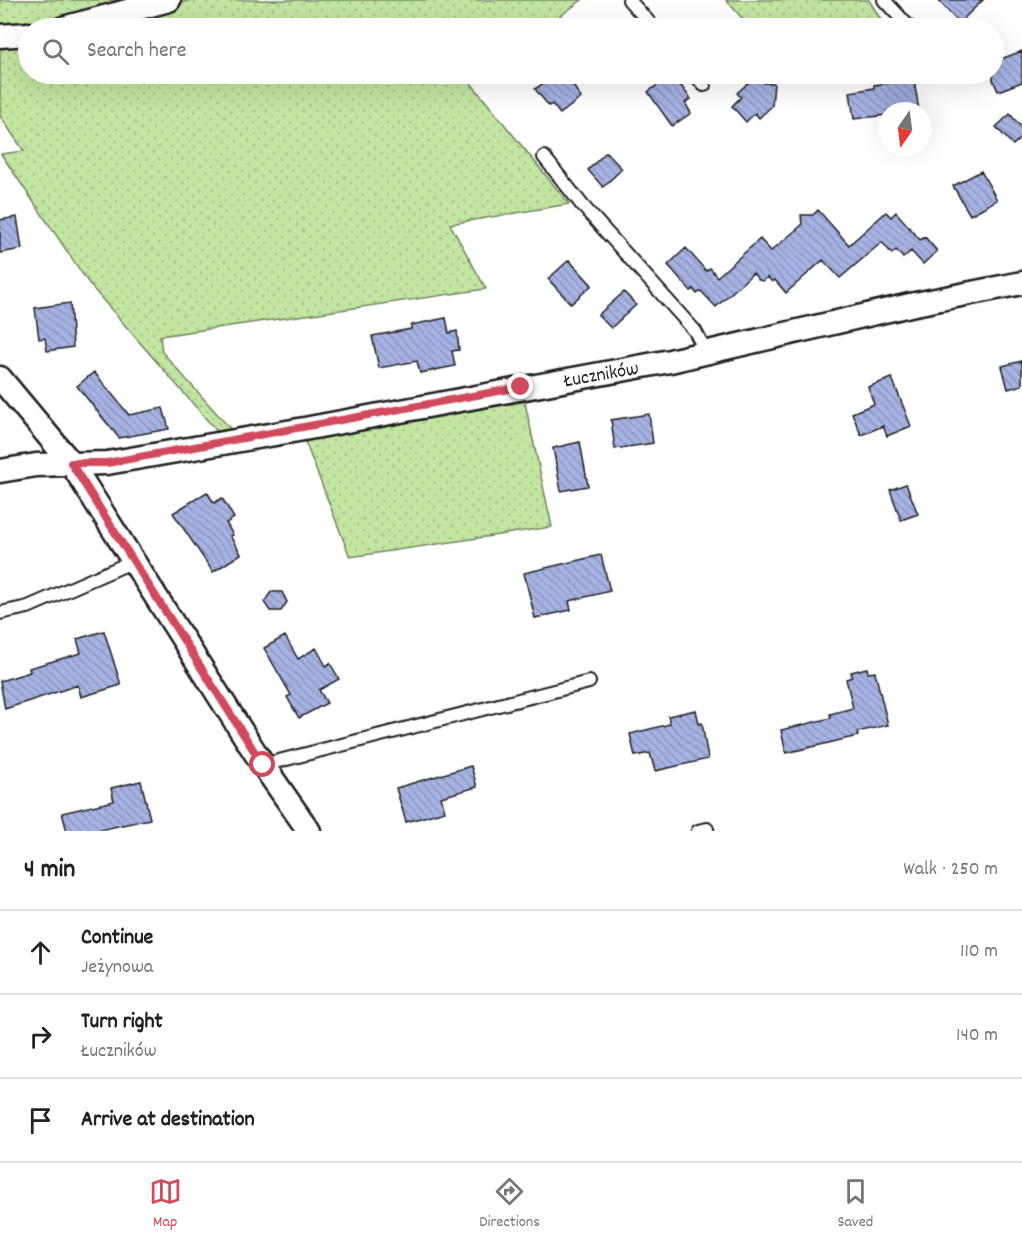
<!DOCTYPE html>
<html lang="en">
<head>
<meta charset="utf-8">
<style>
	:root { --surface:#fff; --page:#f6f6f6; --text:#222; --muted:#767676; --line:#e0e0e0; --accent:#d1495b }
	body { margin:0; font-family:Dekko,sans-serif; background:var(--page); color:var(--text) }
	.compass { position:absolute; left:878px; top:102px; width:54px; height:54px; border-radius:50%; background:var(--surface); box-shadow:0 6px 24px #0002; rotate:194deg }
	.stop { position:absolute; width:18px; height:18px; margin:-14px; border:4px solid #d1495b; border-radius:50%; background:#fff }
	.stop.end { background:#d1495b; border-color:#fff; box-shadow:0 2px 6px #0008 }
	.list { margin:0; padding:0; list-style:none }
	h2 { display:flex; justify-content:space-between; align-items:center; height:78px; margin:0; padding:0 24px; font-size:26px }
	h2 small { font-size:20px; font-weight:400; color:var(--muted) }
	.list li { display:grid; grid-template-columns:39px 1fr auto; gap:18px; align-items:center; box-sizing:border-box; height:84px; padding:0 24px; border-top:2px solid var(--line) }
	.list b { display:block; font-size:22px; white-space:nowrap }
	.list p { margin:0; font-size:20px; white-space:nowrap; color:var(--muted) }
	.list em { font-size:20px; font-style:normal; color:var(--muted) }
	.icon { flex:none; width:33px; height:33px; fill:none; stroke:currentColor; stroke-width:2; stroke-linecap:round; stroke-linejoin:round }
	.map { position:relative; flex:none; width:1022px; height:831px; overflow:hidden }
	.search { position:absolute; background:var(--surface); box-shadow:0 6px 24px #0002; left:18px; right:18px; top:18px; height:66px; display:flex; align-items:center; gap:15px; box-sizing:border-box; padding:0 21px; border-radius:33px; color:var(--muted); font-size:22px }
	.sheet { height:330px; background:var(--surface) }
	nav { display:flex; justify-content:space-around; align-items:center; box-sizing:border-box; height:84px; border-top:2px solid var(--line); background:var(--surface); font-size:16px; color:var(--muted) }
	nav a { display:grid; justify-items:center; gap:3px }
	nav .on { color:var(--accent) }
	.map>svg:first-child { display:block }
	.grass { fill:url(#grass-dots); stroke:#6e815e; stroke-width:1.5 }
	.building { fill:url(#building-back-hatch); stroke:#1c1c1c; stroke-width:1.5 }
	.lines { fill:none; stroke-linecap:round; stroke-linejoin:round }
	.lane-casing { stroke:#1c1c1c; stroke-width:16 }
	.street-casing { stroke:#1c1c1c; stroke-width:27 }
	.lane { stroke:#fff; stroke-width:12 }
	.street { stroke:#fff; stroke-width:22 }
	.route { stroke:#d1495b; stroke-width:8 }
	.labels { text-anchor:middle; stroke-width:4.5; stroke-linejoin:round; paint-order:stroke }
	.street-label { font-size:20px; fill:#1c1c1c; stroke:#fff }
</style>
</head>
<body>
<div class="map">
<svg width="1022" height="831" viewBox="0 0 1022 831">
	<defs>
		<pattern id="grass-dots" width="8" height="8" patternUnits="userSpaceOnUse" patternTransform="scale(1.5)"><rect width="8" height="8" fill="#c1e6a0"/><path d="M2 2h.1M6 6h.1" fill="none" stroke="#a5c589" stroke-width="1.8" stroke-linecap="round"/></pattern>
		<pattern id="building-back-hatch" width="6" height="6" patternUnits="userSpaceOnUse" patternTransform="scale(1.5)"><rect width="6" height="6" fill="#a5b2e2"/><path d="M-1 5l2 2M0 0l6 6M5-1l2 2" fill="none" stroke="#8d98c1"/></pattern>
	</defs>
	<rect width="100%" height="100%" fill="#fff"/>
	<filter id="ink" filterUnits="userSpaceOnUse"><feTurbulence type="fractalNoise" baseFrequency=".0167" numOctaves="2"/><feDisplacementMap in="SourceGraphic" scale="12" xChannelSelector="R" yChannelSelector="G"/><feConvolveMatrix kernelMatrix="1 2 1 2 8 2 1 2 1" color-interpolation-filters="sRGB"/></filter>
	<g filter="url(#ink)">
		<!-- grass -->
		<path class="grass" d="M 0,0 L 142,0 L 48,26 L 0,30 Z
			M 191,0 L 582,0 L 543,28 L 86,28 Z
			M 726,0 L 869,0 L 886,28 L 751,28 Z
			M 28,39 L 28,74 L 480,74 L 470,82 L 569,204 L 450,224 L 486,289 L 160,336 L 162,352 L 235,434 L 221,436 L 90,285 L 1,154 L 24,151 L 0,116 L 0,42 Z
			M 523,394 L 552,527 L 350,557 L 303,436 Z"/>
		<!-- building -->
		<path class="building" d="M 938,0 L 983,0 L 959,23 Z
			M 1022,51 L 1022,82 L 998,91 L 993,80 L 993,62 Z
			M 538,74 L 566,74 L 581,98 L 560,114 L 552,104 L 549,106 L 535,89 L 545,82 Z
			M 672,74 L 691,99 L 685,103 L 691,113 L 672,126 L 648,92 Z
			M 757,75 L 764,83 L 774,83 L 772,106 L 759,118 L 755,113 L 746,122 L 732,106 L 741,97 L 737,93 Z
			M 914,79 L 919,111 L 887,111 L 887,115 L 854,119 L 850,92 L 874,88 L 874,85 Z
			M 1010,114 L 1022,128 L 1022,137 L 1013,145 L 996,127 Z
			M 606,152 L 622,169 L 603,187 L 588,170 Z
			M 981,171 L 997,200 L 970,215 L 953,186 Z
			M 818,210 L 849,245 L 886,212 L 891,217 L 896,212 L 920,240 L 925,237 L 937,251 L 923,264 L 911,251 L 903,258 L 896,250 L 892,254 L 882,242 L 840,278 L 823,260 L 786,293 L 775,280 L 772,282 L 768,277 L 763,281 L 759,280 L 753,273 L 716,307 L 701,291 L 697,294 L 693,289 L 691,291 L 668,265 L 686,248 L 706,271 L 710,268 L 717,277 L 760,239 L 771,251 L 802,225 L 801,215 L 813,215 Z
			M 17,217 L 22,249 L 0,253 L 0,220 Z
			M 569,260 L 592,285 L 571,304 L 548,279 Z
			M 624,292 L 636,305 L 611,328 L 598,315 Z
			M 70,303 L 73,347 L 47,351 L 45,338 L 39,339 L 35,308 Z
			M 446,318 L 449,333 L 457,331 L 459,350 L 452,351 L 455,366 L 420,373 L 417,361 L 379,368 L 372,336 L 411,329 L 411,325 Z
			M 1022,361 L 1022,385 L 1008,389 L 1002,366 Z
			M 94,372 L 129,415 L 163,408 L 169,429 L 119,438 L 77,386 Z
			M 892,378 L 911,426 L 887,436 L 883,426 L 861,435 L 852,413 L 874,404 L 868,387 Z
			M 649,414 L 653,443 L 615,449 L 611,420 Z
			M 580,442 L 588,486 L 561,491 L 553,448 Z
			M 906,484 L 918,514 L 901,520 L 890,490 Z
			M 207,492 L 214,503 L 222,498 L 234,518 L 226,523 L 233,535 L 230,536 L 241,554 L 213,572 L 173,513 Z
			M 601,555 L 610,591 L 569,601 L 571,610 L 535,618 L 524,573 Z
			M 271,592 L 282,592 L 287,602 L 281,611 L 270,611 L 264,602 Z
			M 104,631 L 121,685 L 81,697 L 78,685 L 5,709 L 0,681 L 30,672 L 29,668 L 81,653 L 77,639 Z
			M 285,636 L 298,659 L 316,648 L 326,666 L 330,663 L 339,679 L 319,690 L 327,703 L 299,718 L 287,697 L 291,695 L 264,648 Z
			M 867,668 L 868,673 L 875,672 L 888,725 L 857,732 L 858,736 L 786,753 L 781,730 L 831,718 L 830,714 L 853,708 L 846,679 L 852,677 L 851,672 Z
			M 696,710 L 699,724 L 702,723 L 708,759 L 655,771 L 650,753 L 635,756 L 630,734 L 670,724 L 668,716 Z
			M 471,766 L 477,787 L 441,797 L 445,811 L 406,822 L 396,788 Z
			M 141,781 L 150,819 L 95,831 L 67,831 L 62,813 L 114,801 L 111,788 Z"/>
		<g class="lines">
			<defs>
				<path id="lane" d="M 629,0 L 654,28
					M 884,0 L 910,28
					M 694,74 L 704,85
					M 544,157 L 582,205 L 695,331 L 706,352
					M 0,613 L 28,607 L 134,561
					M 263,765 L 589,682
					M 698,831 L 707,829"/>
				<path id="street" d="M 63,28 L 169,0
					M 0,36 L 28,34
					M 0,378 L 71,463 L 263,765 L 309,831
					M 0,471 L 36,465 L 107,463 L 304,429 L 670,361 L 910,305 L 1022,283"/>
			</defs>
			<!-- lane casing -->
			<use href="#lane" class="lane-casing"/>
			<!-- street casing -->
			<use href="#street" class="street-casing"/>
			<!-- lane -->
			<use href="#lane" class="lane"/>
			<!-- street -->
			<use href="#street" class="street"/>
		</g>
	</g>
	<g class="lines" filter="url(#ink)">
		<!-- route -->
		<path class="route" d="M 263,765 L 71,463 L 107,463 L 521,387"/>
	</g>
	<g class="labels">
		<!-- street labels -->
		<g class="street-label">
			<text transform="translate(601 373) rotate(-10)" y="7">Łuczników</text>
		</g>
	</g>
</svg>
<svg class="compass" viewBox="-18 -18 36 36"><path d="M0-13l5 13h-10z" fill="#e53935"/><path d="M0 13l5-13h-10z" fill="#767676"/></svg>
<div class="stop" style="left:263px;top:765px"></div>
<div class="stop end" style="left:521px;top:387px"></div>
<div class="search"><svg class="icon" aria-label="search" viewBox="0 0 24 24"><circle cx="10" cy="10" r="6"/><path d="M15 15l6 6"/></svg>Search here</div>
</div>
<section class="sheet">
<h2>4 min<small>Walk · 250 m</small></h2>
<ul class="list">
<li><svg class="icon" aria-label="ahead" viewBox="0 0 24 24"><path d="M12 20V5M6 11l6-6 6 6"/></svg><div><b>Continue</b><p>Jeżynowa</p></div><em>110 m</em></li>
<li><svg class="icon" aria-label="right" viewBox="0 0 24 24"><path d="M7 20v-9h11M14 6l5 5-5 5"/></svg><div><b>Turn right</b><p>Łuczników</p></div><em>140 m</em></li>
<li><svg class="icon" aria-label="arrive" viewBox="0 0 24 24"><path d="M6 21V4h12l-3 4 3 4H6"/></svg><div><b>Arrive at destination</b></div></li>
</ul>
</section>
<nav>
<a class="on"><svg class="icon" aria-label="map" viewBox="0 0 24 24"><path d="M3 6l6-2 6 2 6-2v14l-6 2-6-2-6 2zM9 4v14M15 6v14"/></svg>Map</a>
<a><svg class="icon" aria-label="directions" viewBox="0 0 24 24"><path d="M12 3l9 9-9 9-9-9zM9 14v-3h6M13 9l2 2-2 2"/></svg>Directions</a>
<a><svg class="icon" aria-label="saved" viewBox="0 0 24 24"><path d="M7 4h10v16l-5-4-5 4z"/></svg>Saved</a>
</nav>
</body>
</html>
